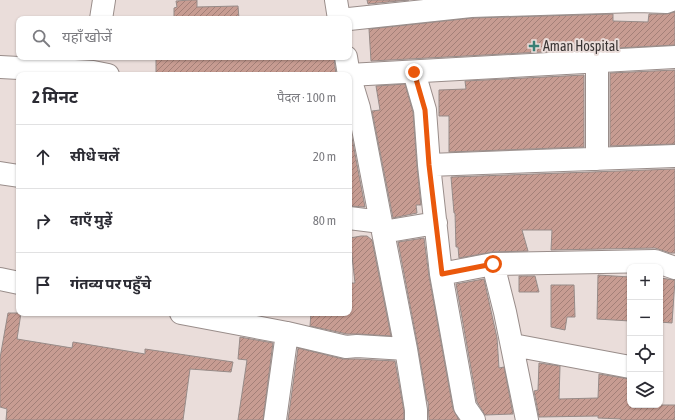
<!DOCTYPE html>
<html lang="hi">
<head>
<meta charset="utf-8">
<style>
	:root { --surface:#fff; --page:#f7f7f7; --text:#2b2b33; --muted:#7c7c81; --line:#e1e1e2 }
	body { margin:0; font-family:"Asap Condensed","Noto Sans Devanagari",sans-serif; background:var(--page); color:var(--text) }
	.controls { position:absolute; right:12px; bottom:12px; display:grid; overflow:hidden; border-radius:8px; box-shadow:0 1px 3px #0004 }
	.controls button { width:36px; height:36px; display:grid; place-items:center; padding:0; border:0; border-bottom:1px solid var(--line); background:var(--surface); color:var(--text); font:20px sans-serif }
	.stop { position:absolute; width:12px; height:12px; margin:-9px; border:3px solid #ea580c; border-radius:50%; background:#fff }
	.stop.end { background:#ea580c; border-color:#fff; box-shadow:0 1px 4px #0008 }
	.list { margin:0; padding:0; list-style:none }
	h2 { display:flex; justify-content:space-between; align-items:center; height:52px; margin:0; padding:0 16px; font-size:17px }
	h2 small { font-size:13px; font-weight:400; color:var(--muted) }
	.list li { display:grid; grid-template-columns:26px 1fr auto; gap:12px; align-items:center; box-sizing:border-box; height:64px; padding:0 16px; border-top:1px solid var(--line) }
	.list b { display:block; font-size:15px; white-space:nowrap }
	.list em { font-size:13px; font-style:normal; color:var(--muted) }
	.icon { flex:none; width:22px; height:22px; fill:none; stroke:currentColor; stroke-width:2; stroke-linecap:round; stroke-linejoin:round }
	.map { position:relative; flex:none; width:675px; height:420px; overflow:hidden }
	.search { position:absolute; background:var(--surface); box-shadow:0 1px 3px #0004; left:16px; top:16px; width:336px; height:44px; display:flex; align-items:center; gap:10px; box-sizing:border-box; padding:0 14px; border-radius:8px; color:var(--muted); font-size:15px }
	.panel { position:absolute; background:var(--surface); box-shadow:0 1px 3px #0004; left:16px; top:72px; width:336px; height:244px; border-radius:8px }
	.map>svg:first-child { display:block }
	.building { fill:url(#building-hatch); stroke:#978b88 }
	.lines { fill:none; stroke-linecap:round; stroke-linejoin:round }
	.minor-casing { stroke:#998d8a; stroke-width:24 }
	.minor { stroke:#fff; stroke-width:22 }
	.route { stroke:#ea580c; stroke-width:5 }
	.poi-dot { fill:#397f74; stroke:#eaddda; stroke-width:1.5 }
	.labels { text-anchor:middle; stroke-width:4; stroke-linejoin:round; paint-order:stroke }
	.poi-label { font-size:14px; fill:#3a3534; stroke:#eaddda; text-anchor:start }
</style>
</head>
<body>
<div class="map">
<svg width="675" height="420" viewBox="0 0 675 420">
	<defs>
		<pattern id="building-hatch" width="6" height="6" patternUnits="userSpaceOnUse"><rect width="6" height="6" fill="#c79c92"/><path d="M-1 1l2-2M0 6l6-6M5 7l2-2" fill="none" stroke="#a38078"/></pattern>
	</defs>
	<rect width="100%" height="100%" fill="#eaddda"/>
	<!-- building -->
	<path class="building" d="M 190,0 L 197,0 L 197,7 L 238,6 L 239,19 L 174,19 L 174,8 L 177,7 L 176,1 Z
		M 367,0 L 409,0 L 368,4 Z
		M 675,12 L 675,45 L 371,61 L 369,29 L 472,18 L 613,14 L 613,21 L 648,22 L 649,14 L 666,14 Z
		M 156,57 L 334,57 L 336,75 L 223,75 L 223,74 L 197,74 L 197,75 L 156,75 Z
		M 675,70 L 675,144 L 610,146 L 610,73 Z
		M 584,75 L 584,147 L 449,152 L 449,116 L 439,116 L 439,90 L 466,89 L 465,81 Z
		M 405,84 L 413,112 L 417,166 L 421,205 L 416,205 L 417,213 L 393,218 L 372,111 L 380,110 L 376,86 Z
		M 349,122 L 365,207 L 349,206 Z
		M 675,169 L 675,253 L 670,253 L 655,248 L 551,250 L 552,230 L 522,230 L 528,251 L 493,252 L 459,258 L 458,247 L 456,247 L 455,213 L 454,213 L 451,177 Z
		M 361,236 L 367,236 L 372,240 L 391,336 L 358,334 L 347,334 L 310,326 L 311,313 L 349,313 L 349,283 L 355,283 L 350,238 Z
		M 424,238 L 429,276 L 453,409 L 459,420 L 429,420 L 428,401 L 427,401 L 418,347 L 398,242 Z
		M 598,275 L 630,277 L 630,321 L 597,319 Z
		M 519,276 L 535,276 L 539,292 L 519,292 Z
		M 660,278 L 675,280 L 672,323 L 660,322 Z
		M 484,279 L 497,338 L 499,368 L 504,367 L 513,414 L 485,415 L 477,402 L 456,284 Z
		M 551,285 L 574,285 L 575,317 L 567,317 L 565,330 L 551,327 Z
		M 8,313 L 21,313 L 17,339 L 72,348 L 73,342 L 145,354 L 145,349 L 233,362 L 231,372 L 190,369 L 183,420 L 6,420 L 7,409 L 0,407 L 0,358 Z
		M 240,337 L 273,343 L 263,420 L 238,420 L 247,360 L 238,359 Z
		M 298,348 L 343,359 L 357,359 L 395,361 L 404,411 L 404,420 L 288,420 Z
		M 539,363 L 560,366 L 559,399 L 598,398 L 599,374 L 630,379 L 630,405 L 675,405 L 675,420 L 621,420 L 621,419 L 598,418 L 598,416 L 539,417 L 534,391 L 538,390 Z"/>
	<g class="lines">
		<defs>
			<path id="minor" d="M 336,0 L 339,19
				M 101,19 L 104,0
				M 349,19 L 471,6 L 638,1 L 666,2 L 672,0
				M 346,57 L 349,75
				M 0,67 L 93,72 L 108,75
				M 414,72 L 425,110 L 429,165 L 441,274 L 465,407 L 474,420
				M 349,75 L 359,108 L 381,222 L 406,349 L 416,410 L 416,420
				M 349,75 L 675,57
				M 597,159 L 597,61
				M 429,165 L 675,156
				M 0,173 L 19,176
				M 349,218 L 381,222
				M 383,232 L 436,223
				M 493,264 L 505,312 L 527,420
				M 441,274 L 493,264 L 655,261 L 675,268
				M 0,279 L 19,283
				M 181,313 L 287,333 L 346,347 L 357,346 L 406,349
				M 513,345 L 630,367
				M 275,420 L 287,333"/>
		</defs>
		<!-- minor casing -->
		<use href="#minor" class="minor-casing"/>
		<!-- minor -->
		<use href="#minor" class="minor"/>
	</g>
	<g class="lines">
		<!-- route -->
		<path class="route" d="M 414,72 L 425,110 L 429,165 L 442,274 L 493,264"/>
	</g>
	<!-- markers -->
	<path class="poi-dot" d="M532 40h4v4h4v4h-4v4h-4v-4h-4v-4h4z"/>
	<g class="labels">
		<!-- poi labels -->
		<g class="poi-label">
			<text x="543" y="51">Aman Hospital</text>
		</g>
	</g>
</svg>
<div class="controls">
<button>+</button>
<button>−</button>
<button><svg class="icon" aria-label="locate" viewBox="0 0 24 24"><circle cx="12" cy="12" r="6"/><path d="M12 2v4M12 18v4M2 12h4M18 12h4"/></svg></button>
<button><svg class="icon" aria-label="layers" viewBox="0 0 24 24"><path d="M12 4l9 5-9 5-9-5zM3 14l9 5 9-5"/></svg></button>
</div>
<div class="stop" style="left:493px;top:264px"></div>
<div class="stop end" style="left:414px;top:72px"></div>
<div class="search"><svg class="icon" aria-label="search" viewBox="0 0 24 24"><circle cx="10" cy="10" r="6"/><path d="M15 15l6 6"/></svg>यहाँ खोजें</div>
<section class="panel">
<h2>2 मिनट<small>पैदल · 100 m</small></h2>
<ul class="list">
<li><svg class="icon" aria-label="ahead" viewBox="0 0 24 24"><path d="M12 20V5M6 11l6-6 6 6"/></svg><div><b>सीधे चलें</b></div><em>20 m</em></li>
<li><svg class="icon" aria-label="right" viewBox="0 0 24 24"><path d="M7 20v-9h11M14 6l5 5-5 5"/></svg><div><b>दाएँ मुड़ें</b></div><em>80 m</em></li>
<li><svg class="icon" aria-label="arrive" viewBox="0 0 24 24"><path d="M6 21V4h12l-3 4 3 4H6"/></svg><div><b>गंतव्य पर पहुँचे</b></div></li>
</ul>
</section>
</div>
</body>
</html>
